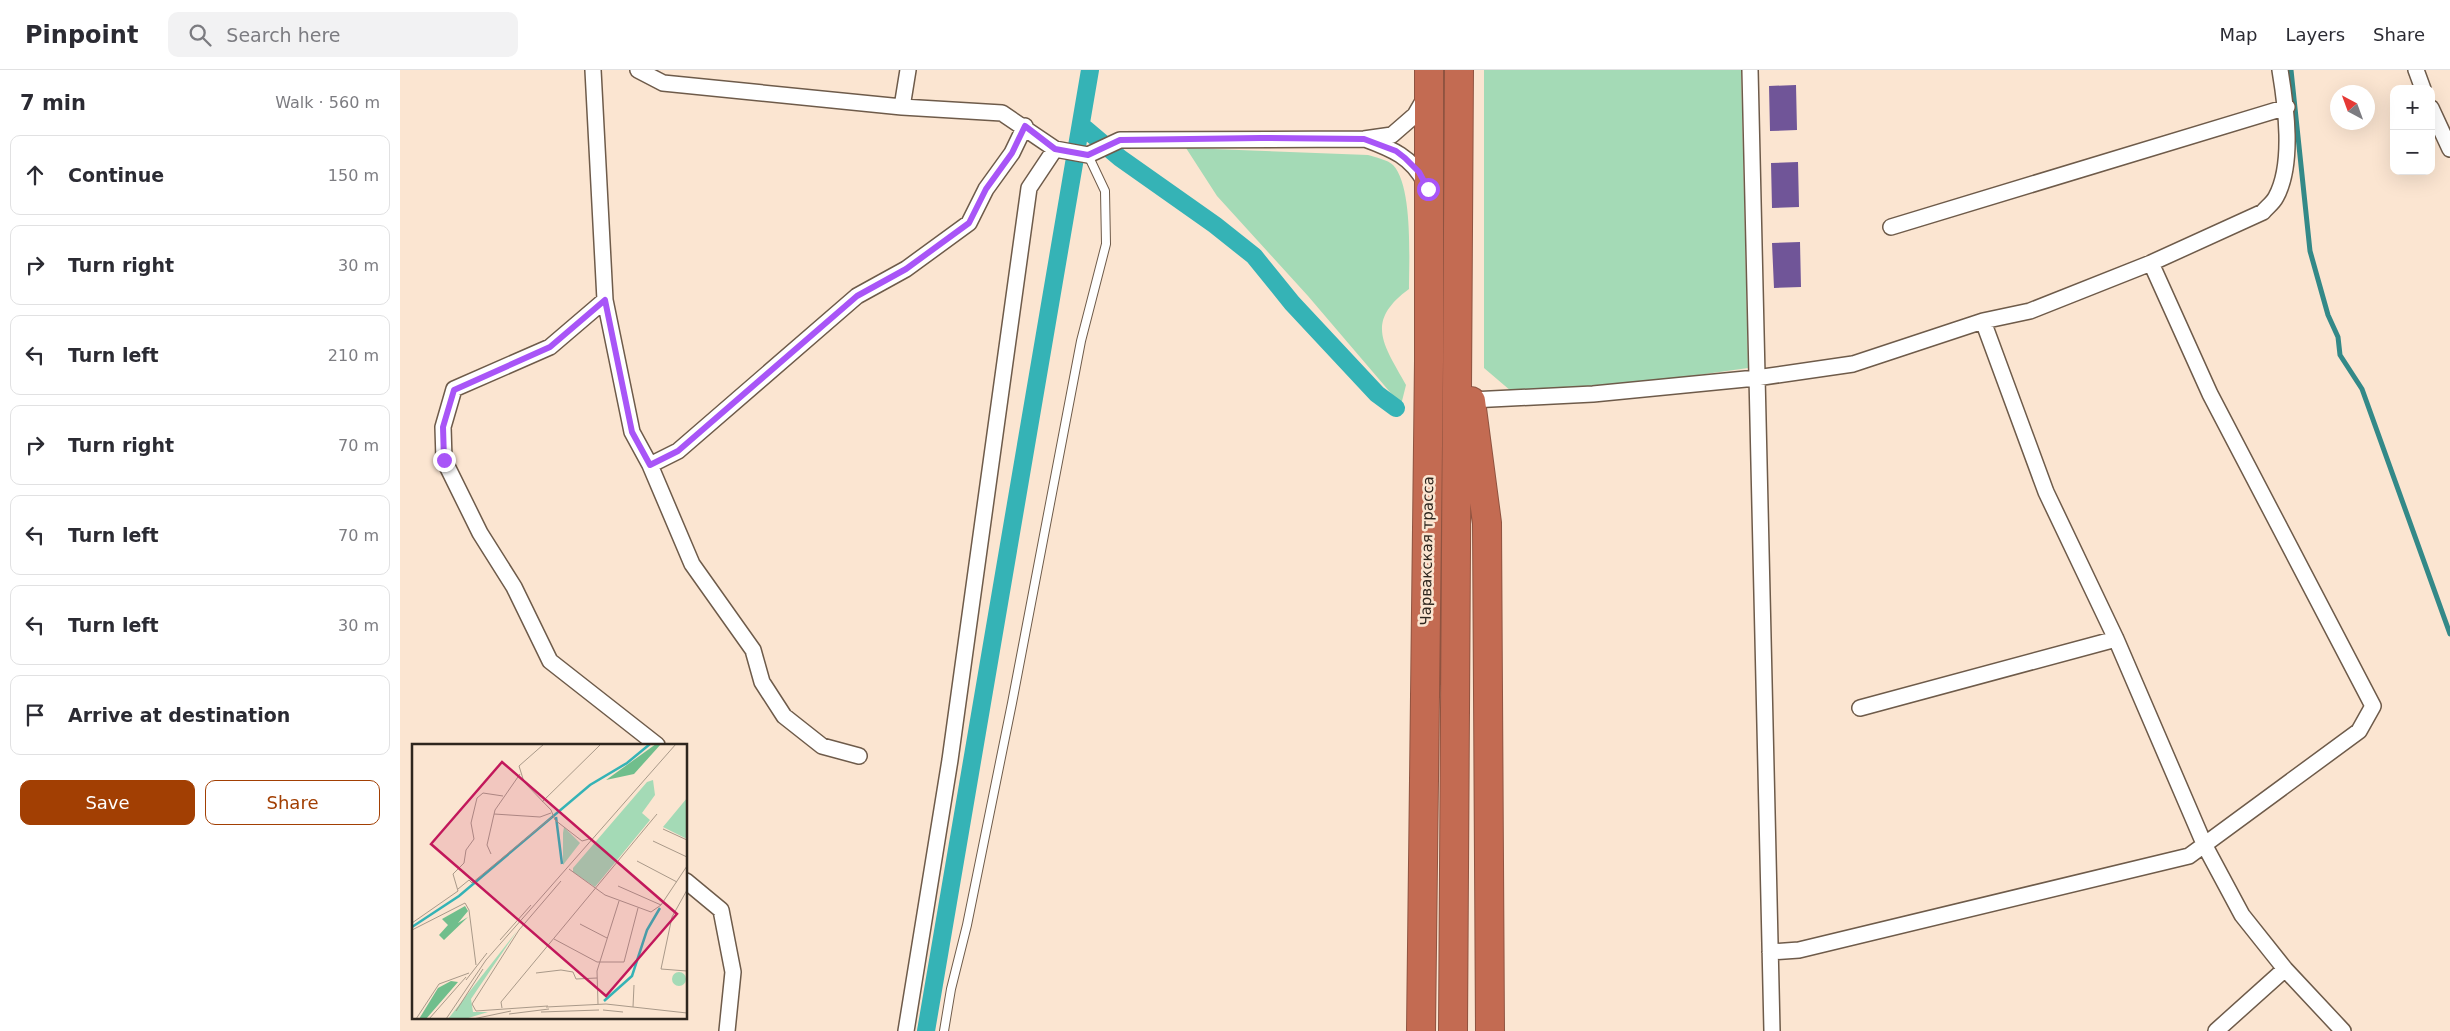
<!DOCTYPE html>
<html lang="en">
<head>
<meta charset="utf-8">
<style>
	:root { --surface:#fff; --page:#f2f2f3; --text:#2b2b33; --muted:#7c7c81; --line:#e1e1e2; --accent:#a23f03 }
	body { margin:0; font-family:"DejaVu Sans",sans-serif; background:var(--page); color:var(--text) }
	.controls { position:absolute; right:15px; top:15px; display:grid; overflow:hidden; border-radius:10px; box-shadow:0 5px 20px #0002 }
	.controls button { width:45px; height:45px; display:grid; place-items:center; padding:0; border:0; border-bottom:1px solid var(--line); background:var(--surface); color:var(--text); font:25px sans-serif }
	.compass { position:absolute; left:1930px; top:15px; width:45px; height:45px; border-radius:50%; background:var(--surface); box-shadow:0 5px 20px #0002; rotate:319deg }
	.stop { position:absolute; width:15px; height:15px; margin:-11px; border:4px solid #a855f7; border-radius:50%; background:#fff }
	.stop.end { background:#a855f7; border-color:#fff; box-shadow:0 1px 5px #0008 }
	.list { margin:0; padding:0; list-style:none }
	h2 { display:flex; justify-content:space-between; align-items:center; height:65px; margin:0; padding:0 20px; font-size:21px }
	h2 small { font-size:16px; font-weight:400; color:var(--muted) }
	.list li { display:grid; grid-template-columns:32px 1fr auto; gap:15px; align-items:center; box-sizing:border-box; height:80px; margin:0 10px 10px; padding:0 10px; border:1px solid var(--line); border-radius:10px }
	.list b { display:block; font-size:19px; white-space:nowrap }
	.list em { font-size:16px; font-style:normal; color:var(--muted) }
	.actions { display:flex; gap:10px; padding:15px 20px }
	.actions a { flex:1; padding:11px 0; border:1px solid var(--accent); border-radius:10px; text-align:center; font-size:18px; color:var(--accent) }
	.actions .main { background:var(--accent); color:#fff }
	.icon { flex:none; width:28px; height:28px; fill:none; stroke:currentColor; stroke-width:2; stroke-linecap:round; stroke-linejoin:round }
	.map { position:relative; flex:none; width:2050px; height:961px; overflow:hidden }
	header { display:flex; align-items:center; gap:30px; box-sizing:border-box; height:70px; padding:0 25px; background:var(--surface); border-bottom:1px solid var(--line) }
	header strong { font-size:24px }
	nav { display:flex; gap:28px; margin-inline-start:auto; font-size:18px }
	.search { width:350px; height:45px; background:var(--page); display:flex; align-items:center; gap:12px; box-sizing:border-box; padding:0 18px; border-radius:10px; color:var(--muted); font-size:19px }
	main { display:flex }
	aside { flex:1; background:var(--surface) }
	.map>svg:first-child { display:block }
	.green { fill:#a4dab6 }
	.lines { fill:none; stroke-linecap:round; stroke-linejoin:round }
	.stream { stroke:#338988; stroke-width:5 }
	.canal { stroke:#35b3b6; stroke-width:18 }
	.building { fill:#705598 }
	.lane-casing { stroke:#6e5b4a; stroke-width:10 }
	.street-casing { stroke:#6e5b4a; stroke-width:18 }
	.highway-casing { stroke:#8f5340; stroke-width:30 }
	.lane { stroke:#fff; stroke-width:8 }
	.street { stroke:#fff; stroke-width:15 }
	.highway { stroke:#c36b52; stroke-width:28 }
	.route { stroke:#a855f7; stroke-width:6 }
	.labels { text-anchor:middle; stroke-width:5; stroke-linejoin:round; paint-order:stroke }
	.street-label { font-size:15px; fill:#2e261e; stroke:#fbe5d1 }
	.inset-river { fill:none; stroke:#35b3b6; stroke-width:2.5 }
	.inset-road { fill:none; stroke:#a99989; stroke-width:1 }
	.view { fill:#c2185b; fill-opacity:0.15; stroke:#c2185b; stroke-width:2.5 }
	.inset-edge { fill:none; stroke:#2e261e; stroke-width:2.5 }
</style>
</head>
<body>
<header>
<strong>Pinpoint</strong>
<div class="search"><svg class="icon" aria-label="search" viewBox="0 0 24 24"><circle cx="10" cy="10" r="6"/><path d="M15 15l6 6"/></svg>Search here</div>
<nav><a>Map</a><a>Layers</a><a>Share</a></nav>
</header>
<main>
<aside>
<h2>7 min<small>Walk · 560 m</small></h2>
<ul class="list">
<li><svg class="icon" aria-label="ahead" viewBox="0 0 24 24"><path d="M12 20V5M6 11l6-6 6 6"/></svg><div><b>Continue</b></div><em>150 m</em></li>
<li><svg class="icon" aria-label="right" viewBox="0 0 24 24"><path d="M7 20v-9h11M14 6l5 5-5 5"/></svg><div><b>Turn right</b></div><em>30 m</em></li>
<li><svg class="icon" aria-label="left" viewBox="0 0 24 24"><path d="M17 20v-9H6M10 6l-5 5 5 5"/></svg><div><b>Turn left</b></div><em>210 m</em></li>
<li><svg class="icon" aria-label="right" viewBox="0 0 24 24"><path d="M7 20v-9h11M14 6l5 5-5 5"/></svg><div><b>Turn right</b></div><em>70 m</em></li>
<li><svg class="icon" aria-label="left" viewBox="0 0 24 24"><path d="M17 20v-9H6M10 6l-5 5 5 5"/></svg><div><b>Turn left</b></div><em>70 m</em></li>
<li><svg class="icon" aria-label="left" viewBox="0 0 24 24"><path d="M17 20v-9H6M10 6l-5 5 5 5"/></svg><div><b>Turn left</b></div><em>30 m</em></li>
<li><svg class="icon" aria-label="arrive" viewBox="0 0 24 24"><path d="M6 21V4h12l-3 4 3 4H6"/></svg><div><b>Arrive at destination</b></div></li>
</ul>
<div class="actions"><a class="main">Save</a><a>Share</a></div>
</aside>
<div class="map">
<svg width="2050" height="961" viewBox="0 0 2050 961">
	<rect width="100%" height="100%" fill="#fbe5d1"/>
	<!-- green -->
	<path class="green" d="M 1084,0 L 1341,0 L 1348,298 L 1212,317 L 1111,321 L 1084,298 Z
		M 786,78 L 968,85 C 975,87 988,90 993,95 C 1013,116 1009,189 1009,219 C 964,252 984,275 1006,315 L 1001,335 L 908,226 L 817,126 Z"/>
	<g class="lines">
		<!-- stream -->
		<path class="stream" d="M 1891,0 L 1910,181 L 1928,245 L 1938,267 L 1940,285 L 1962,319 L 2050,564"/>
		<!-- canal -->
		<path class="canal" d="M 681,55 L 720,88 L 815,155 L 854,186 L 892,233 L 977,324 L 996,338
			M 526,961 L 690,0"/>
	</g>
	<!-- building -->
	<path class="building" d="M 1396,15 L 1397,60 L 1370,61 L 1369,16 Z
		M 1398,92 L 1399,137 L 1372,138 L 1371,93 Z
		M 1400,172 L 1401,217 L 1374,218 L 1372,173 Z"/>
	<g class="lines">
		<defs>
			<path id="lane" d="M 544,961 L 551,919 L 567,855 L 612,633 L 681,271 L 706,174 L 705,121 L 688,85"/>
			<path id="street" d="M 193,0 L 205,230 L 232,362 L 250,395 L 292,494 L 353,580 L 362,612 L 384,646 L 422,676 L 459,686
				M 238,0 L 263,13 L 502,37 L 602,43 L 655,79 L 688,85 L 720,70 L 964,69 L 992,65 L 1015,45 L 1026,26
				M 1350,0 L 1372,961
				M 2016,0 L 2023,19
				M 502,37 L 508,0
				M 2031,38 L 2050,79
				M 965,69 C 992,79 1012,87 1025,113
				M 1491,157 L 1887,37
				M 205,230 L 150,277 L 54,319 L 43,357 L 44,390 L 80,463 L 114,517 L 150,591 L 257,675
				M 1583,251 L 1646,422 L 1716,569 L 1805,776 L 1842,845 L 1885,899 L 1943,961
				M 1071,330 L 1193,324 L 1356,308 L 1453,294 L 1583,251 L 1630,241 L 1751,193 L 1863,142 C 1867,137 1873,133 1876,127 C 1894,94 1886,36 1880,0
				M 250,395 L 278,381 L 457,226 L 506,199 L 569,153 L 586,119 L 612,83 L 625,56
				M 1460,638 L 1716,569
				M 286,811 L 321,840 L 333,902 L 327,961
				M 1370,882 L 1399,880 L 1789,786 L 1959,661 L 1973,636 L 1810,324 L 1751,193
				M 506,961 L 550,690 L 629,118 L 655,79
				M 1816,961 L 1885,899"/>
			<path id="highway" d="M 1071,331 L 1087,453 L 1090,961
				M 1021,961 L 1029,291 L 1029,0
				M 1053,961 L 1059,0"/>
		</defs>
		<!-- lane casing -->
		<use href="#lane" class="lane-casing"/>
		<!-- street casing -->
		<use href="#street" class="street-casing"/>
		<!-- highway casing -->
		<use href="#highway" class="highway-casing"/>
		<!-- lane -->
		<use href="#lane" class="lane"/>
		<!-- street -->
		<use href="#street" class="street"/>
		<!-- highway -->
		<use href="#highway" class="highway"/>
	</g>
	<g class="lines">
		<!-- route -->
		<path class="route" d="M 44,390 L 43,357 L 54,320 L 150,277 L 205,230 L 232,362 L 250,395 L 278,381 L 457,226 L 506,199 L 569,153 L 586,119 L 612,83 L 625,56 L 655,79 L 688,85 L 720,70 L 860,68 L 964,69 L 996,81 L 1005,88 L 1019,102 L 1028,119"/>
	</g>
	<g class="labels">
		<!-- street labels -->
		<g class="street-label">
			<text transform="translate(1027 481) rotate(-89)" y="5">Чарвакская трасса</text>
		</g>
	</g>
	<!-- overview -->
	<g transform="translate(12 674)">
		<rect width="275" height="275" fill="#fbe5d1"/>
		<path d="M 241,36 L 243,51 L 230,69 L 238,76 L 183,143 L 161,128 L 161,124 L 235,38 ZM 275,54 L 275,95 L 251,83 ZM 152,83 L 168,99 L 151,121 L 151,89 ZM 105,187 L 59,255 L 61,268 L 76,268 L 53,275 L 36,275 ZM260 235a7 7 0 1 1 14 0a7 7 0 1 1-14 0Z" fill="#a4dab6"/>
		<path d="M 244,0 L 249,0 L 222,30 L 194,36 ZM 53,162 L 56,167 L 46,179 L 56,173 L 32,196 L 27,191 L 36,181 L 30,175 ZM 39,237 L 46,238 L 14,275 L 7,275 L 26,244 Z" fill="#70be8c"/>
		<path class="inset-river" d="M 144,73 L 150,120M 0,183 L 47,152 L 178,41 L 215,19 L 238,0M 192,257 L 220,232 L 235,186 L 248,164"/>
		<path class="inset-road" d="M 132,0 L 107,22 L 112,38 L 139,66 L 143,76 L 170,97 L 177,95M 130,58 L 188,1M 82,70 L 128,73 L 139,69M 251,85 L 275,96M 241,97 L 275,113M 79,110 L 75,101 L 83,66 L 108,30M 225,117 L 265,138M 157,125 L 193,151 L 239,168 L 249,161 L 275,122M 206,142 L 249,161M 46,145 L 57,136 L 60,139 L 140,73M 275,146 L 260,173 L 249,225 L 275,227M 0,179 L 46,147 L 41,130 L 52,119 L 54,106 L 62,95 L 59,79 L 65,54 L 71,49 L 91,52M 168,180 L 195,194M 0,186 L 53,159 L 57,166 L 64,221M 142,195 L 185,218 L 212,218 L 226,164M 88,196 L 119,161M 124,229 L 149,226 L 161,228 L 164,235 L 185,234M 54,236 L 75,209M 186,260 L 185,227 L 207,157M 136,262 L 64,267 L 60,260 L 107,186 L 149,137M 134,263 L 194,260 L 275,269M 221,263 L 222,241M 90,264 L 89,258 L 245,70M 191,266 L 211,268M 44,267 L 71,225M 129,268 L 187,266M 97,270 L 137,265M 4,275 L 27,240 L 57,229M 17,275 L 54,233M 34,275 L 74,216 L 264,0M 61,275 L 99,267"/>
		<path class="view" d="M 90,18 L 265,170 L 194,252 L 19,100 Z"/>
		<rect width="275" height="275" class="inset-edge"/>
	</g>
</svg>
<div class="controls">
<button>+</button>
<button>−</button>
</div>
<svg class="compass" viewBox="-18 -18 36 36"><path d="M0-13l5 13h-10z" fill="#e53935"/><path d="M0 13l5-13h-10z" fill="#7c7c81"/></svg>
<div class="stop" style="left:1028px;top:119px"></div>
<div class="stop end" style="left:44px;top:390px"></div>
</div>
</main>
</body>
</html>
